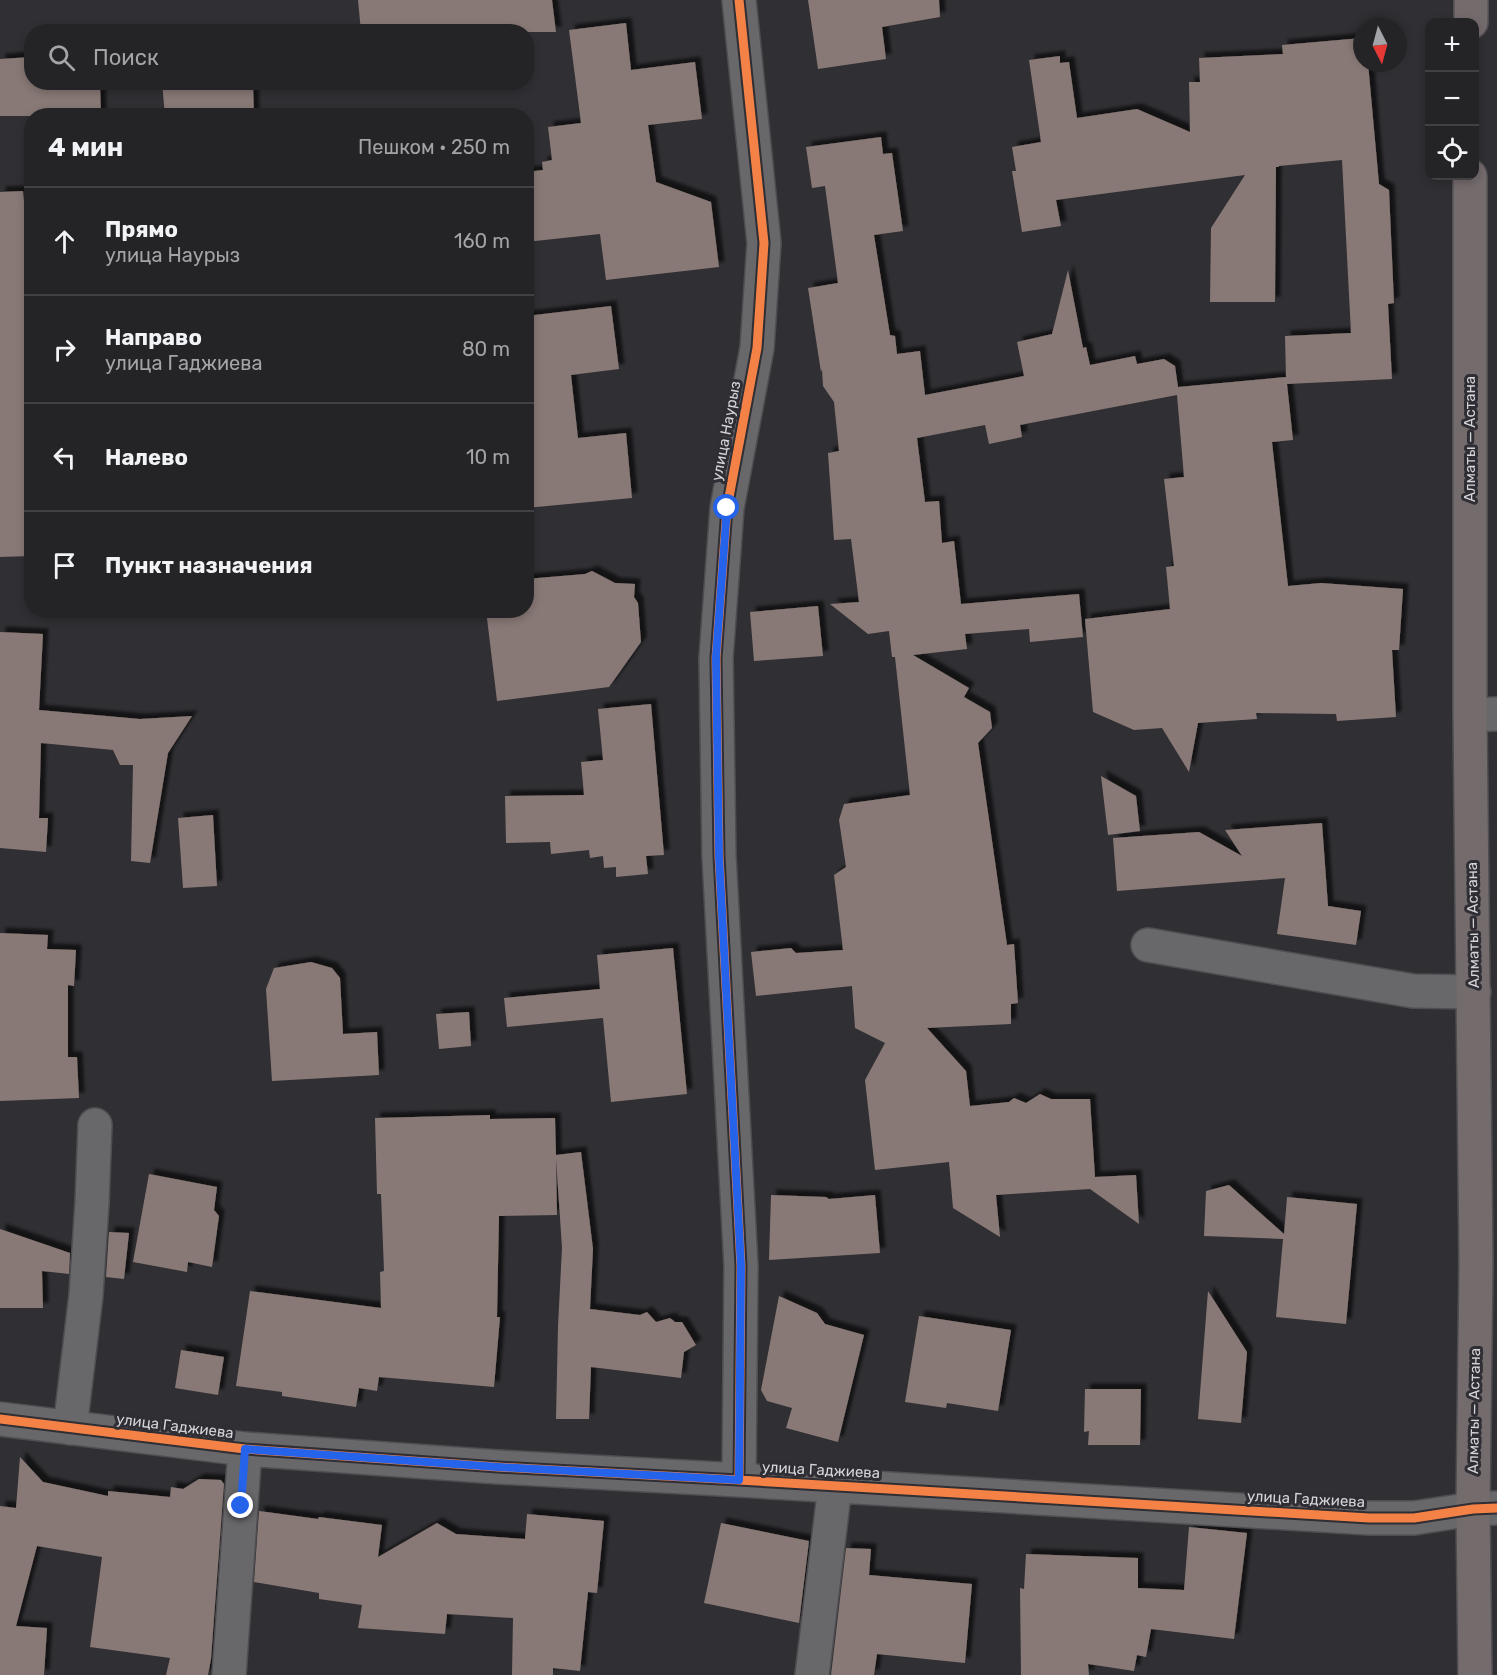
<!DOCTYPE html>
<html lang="ru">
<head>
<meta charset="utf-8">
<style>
	:root { --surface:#242326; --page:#2c2b2e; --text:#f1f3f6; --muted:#a3a4a7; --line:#414043 }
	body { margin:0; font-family:Rubik,sans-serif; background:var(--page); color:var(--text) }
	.controls { position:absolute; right:18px; top:18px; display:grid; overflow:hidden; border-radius:12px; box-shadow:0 3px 9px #0003 }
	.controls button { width:54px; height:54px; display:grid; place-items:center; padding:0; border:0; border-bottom:2px solid var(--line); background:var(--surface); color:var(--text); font:30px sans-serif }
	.compass { position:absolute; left:1353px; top:18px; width:54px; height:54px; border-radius:50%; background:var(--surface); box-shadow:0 3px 9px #0003; rotate:174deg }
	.stop { position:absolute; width:18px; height:18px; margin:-14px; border:4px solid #2563eb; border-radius:50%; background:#fff }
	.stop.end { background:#2563eb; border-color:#fff; box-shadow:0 2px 6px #0008 }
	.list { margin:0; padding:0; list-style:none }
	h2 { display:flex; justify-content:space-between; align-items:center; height:78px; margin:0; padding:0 24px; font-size:26px }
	h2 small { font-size:20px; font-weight:400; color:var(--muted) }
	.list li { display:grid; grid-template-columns:39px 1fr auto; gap:18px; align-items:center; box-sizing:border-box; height:108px; padding:0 24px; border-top:2px solid var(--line) }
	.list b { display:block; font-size:22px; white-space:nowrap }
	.list p { margin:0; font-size:20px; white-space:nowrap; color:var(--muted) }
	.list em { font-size:20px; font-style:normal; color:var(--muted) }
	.icon { flex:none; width:33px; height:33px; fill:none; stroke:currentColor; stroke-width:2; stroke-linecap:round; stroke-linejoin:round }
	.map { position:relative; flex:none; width:1497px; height:1675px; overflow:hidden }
	.search { position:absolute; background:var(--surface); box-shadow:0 3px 9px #0003; left:24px; top:24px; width:510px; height:66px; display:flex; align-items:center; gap:15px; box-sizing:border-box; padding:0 21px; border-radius:24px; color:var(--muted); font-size:22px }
	.panel { position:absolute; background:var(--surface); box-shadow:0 3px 9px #0003; left:24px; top:108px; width:510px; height:510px; border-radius:24px }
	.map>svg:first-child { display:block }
	.building { fill:#887976; filter:url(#shadow) }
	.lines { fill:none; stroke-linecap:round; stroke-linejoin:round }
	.minor-casing { stroke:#4e4d50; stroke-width:36 }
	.highway-casing { stroke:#4e4d50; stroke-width:36 }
	.minor { stroke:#68676a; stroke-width:33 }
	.highway { stroke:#746b6d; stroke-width:33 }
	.cycleway-casing { stroke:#2f2e34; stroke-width:13 }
	.cycleway { stroke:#f48246; stroke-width:9 }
	.route { stroke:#2563eb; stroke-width:8 }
	.labels { text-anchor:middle; stroke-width:6; stroke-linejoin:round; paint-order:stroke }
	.street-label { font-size:15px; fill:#d5d4d8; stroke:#2f2e34 }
</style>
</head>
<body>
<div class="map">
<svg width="1497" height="1675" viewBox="0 0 1497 1675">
	<defs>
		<filter id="shadow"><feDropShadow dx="5.5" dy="-5.5" stdDeviation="1.5" flood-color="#0009"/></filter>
	</defs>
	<rect width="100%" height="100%" fill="#302f33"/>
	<!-- building -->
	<path class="building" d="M 358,0 L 552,0 L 556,32 L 361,32 Z
		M 808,0 L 939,0 L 940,17 L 882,27 L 886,59 L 818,69 Z
		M 626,23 L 631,70 L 695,62 L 702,119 L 648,125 L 656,182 L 711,202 L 719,267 L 606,280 L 600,234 L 526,242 L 526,172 L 543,170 L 542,162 L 552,160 L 548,127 L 581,123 L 569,30 Z
		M 1362,38 L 1362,63 L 1368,63 L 1379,184 L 1389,190 L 1394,303 L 1388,304 L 1392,379 L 1287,384 L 1293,440 L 1272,442 L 1288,586 L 1321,583 L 1403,589 L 1399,650 L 1392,650 L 1396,717 L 1337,721 L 1336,714 L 1256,713 L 1257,719 L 1198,723 L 1189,772 L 1162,728 L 1134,730 L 1093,712 L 1085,619 L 1170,609 L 1166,567 L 1174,566 L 1164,479 L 1184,477 L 1177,395 L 1020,425 L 1022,437 L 989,444 L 985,425 L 917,438 L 925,502 L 939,501 L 942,543 L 954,541 L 961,604 L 1079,594 L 1083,637 L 1030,642 L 1029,629 L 965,634 L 967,649 L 913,655 L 969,688 L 964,697 L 990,712 L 992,728 L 978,743 L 1007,945 L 1014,944 L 1018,1003 L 1011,1004 L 1011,1024 L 927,1028 L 966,1071 L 970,1106 L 1009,1102 L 1014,1098 L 1026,1103 L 1040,1094 L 1051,1099 L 1090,1099 L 1095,1177 L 1136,1175 L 1139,1224 L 1090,1189 L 996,1195 L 1000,1237 L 953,1208 L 949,1162 L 875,1170 L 865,1080 L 885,1043 L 855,1028 L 852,986 L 756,996 L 751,952 L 791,948 L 796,953 L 843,950 L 834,875 L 846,867 L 839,820 L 844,804 L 910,795 L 895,657 L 892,657 L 889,631 L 868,634 L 830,604 L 859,602 L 851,539 L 834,540 L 828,453 L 839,451 L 834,402 L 823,386 L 822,369 L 821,372 L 808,288 L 838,283 L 825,186 L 812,188 L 806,147 L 881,137 L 883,154 L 892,153 L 903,231 L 874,235 L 890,335 L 895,336 L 897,354 L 920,351 L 925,395 L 1024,376 L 1017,342 L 1052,334 L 1068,270 L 1083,348 L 1086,347 L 1090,365 L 1135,356 L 1137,364 L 1164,359 L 1175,366 L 1178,387 L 1286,377 L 1285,336 L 1351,333 L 1342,160 L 1279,166 L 1279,167 L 1276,167 L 1275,302 L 1210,302 L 1211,228 L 1245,175 L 1056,200 L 1061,226 L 1022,232 L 1012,171 L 1016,171 L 1012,147 L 1041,142 L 1029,60 L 1060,56 L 1060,63 L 1069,62 L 1077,118 L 1137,109 L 1190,132 L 1189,82 L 1200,82 L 1199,58 L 1283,54 L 1282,45 Z
		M 32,57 L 32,82 L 100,82 L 101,116 L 0,116 L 0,59 Z
		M 162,82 L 253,82 L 254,116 L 165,116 Z
		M 23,191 L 30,267 L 32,267 L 32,556 L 0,557 L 0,192 Z
		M 611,306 L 619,369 L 571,375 L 578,438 L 626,433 L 632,498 L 526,508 L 526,316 Z
		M 592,571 L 615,583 L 635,584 L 634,597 L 638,603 L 641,642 L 609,687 L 497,701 L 486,610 L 526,610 L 526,579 L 585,574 Z
		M 818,606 L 823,656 L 754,661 L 750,612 Z
		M 0,632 L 43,634 L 39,710 L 140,719 L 192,716 L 168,753 L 150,863 L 131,861 L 133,765 L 120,765 L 113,750 L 41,743 L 39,818 L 48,818 L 46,852 L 0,848 Z
		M 651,704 L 664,855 L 646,856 L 648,874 L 616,877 L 616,867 L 604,868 L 603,856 L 590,858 L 589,850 L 551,854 L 550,842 L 506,843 L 505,796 L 584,795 L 581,762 L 603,760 L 598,709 Z
		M 1101,776 L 1136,796 L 1140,831 L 1108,835 Z
		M 213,815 L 217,886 L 183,888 L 178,818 Z
		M 1322,823 L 1328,906 L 1361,911 L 1356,945 L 1277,934 L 1285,878 L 1117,891 L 1113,838 L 1199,832 L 1242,856 L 1225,830 Z
		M 0,933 L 48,935 L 47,949 L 76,950 L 74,986 L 68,985 L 68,1057 L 77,1057 L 79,1098 L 0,1101 Z
		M 673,948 L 687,1094 L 611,1102 L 603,1018 L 507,1027 L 504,998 L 600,989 L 597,955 Z
		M 311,962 L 332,968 L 340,978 L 343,1034 L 377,1032 L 379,1075 L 272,1081 L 266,989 L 274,968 Z
		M 469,1012 L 471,1046 L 439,1049 L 436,1014 Z
		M 490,1115 L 490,1119 L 555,1118 L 556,1155 L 581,1152 L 593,1249 L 590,1309 L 640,1315 L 647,1312 L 656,1322 L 670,1318 L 675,1322 L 682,1322 L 696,1345 L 684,1352 L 681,1378 L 591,1367 L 589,1419 L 556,1419 L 558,1326 L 562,1248 L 556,1158 L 557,1215 L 499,1216 L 497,1317 L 500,1317 L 494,1387 L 379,1377 L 377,1391 L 359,1388 L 356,1407 L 282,1396 L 282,1392 L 236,1386 L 250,1291 L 381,1308 L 380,1272 L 384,1271 L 381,1194 L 377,1194 L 375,1118 Z
		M 149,1174 L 217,1187 L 214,1210 L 219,1216 L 212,1267 L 188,1262 L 187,1272 L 133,1262 Z
		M 1229,1185 L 1284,1234 L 1287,1197 L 1357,1204 L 1346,1324 L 1276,1317 L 1283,1239 L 1204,1236 L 1206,1191 Z
		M 771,1195 L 826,1197 L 829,1199 L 875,1195 L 880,1253 L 769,1260 Z
		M 0,1229 L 70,1253 L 69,1274 L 42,1271 L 43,1308 L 0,1308 Z
		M 109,1232 L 129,1233 L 124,1279 L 106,1277 Z
		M 1208,1291 L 1247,1352 L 1241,1423 L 1198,1419 Z
		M 779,1296 L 817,1313 L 825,1324 L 864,1335 L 838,1442 L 786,1428 L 792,1408 L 767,1401 L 761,1390 Z
		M 919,1316 L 1011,1330 L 998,1411 L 947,1403 L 946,1408 L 905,1402 Z
		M 181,1350 L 224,1357 L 218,1395 L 175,1388 Z
		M 1085,1389 L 1141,1389 L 1140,1445 L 1088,1445 L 1089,1431 L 1084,1432 Z
		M 20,1457 L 43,1482 L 108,1496 L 108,1491 L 170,1497 L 171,1487 L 183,1489 L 199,1479 L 221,1480 L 224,1484 L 211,1659 L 208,1675 L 166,1675 L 170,1658 L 90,1647 L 102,1557 L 37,1546 L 16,1626 L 47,1628 L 44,1675 L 0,1675 L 0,1506 L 16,1508 Z
		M 259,1511 L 318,1519 L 319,1517 L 382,1525 L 378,1557 L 437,1523 L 456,1534 L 525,1539 L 527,1514 L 604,1521 L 597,1593 L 588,1592 L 580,1671 L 553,1668 L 553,1675 L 512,1675 L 513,1618 L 447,1614 L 445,1634 L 358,1628 L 362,1605 L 319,1599 L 319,1593 L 254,1582 Z
		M 721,1523 L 809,1541 L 799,1623 L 704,1603 Z
		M 1189,1527 L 1247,1533 L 1234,1639 L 1151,1629 L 1146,1657 L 1137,1655 L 1134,1671 L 1088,1664 L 1089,1675 L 1021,1675 L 1020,1588 L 1024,1589 L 1026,1554 L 1138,1558 L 1138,1588 L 1184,1590 Z
		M 846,1548 L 871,1549 L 869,1575 L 972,1584 L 965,1663 L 877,1654 L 874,1675 L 831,1675 Z"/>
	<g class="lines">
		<defs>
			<path id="minor" d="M 1470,715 L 1497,714
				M 1148,945 L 1413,991 L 1474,992
				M 0,1419 L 245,1449 L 498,1467 L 739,1480 L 1369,1518 L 1414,1518 L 1473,1509 L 1497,1508
				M 70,1428 L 86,1295 L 92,1203 L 95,1125
				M 739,1480 L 741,1266 L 719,856 L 716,658 L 727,508 L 757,348 L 764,243 L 739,0
				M 229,1675 L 245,1449
				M 812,1675 L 835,1486"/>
			<path id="highway" d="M 1471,22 L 1471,0
				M 1470,176 L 1470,715 L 1476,1263 L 1473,1509 L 1475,1675"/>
		</defs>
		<!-- minor casing -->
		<use href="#minor" class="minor-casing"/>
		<!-- highway casing -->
		<use href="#highway" class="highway-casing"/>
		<!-- minor -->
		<use href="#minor" class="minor"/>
		<!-- highway -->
		<use href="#highway" class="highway"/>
		<defs>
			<path id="cycleway" d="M 0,1419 L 245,1449 L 498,1467 L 739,1480 L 1369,1518 L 1414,1518 L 1473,1509 L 1497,1508
				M 739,1480 L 741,1266 L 719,856 L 716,658 L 727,508 L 757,348 L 764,243 L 739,0"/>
		</defs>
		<!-- cycleway casing -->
		<use href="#cycleway" class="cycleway-casing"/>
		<!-- cycleway -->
		<use href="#cycleway" class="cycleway"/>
	</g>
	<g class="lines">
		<!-- route -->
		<path class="route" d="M 241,1506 L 245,1449 L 498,1467 L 739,1480 L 741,1266 L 719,856 L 716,657 L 727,508"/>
	</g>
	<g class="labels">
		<!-- street labels -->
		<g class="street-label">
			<text transform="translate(726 431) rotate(-79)" y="5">улица Наурыз</text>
			<text transform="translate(1470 439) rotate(-90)" y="5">Алматы — Астана</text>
			<text transform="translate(1473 925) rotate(-91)" y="5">Алматы — Астана</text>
			<text transform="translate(1474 1411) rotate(-89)" y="5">Алматы — Астана</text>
			<text transform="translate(175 1426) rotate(7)" y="5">улица Гаджиева</text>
			<text transform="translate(821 1470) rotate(3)" y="5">улица Гаджиева</text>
			<text transform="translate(1306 1499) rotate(3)" y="5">улица Гаджиева</text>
		</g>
	</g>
</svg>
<div class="controls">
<button>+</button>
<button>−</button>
<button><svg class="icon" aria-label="locate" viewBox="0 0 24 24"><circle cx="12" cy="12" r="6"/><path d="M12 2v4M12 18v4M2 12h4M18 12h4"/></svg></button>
</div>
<svg class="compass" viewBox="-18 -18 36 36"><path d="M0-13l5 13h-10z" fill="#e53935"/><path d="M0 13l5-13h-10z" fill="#a3a4a7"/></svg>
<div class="stop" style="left:727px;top:508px"></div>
<div class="stop end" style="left:241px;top:1506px"></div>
<div class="search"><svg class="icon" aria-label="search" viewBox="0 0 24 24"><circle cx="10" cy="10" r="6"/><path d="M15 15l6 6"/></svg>Поиск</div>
<section class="panel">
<h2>4 мин<small>Пешком · 250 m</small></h2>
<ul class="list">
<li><svg class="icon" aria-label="ahead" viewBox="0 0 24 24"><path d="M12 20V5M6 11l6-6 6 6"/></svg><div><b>Прямо</b><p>улица Наурыз</p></div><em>160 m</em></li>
<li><svg class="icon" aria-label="right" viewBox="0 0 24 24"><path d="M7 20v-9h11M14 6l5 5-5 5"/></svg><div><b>Направо</b><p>улица Гаджиева</p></div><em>80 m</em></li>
<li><svg class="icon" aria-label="left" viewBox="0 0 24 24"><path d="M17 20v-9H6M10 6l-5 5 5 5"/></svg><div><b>Налево</b></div><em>10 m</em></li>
<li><svg class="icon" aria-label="arrive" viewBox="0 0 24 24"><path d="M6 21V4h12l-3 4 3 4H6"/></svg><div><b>Пункт назначения</b></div></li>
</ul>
</section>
</div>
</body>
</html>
